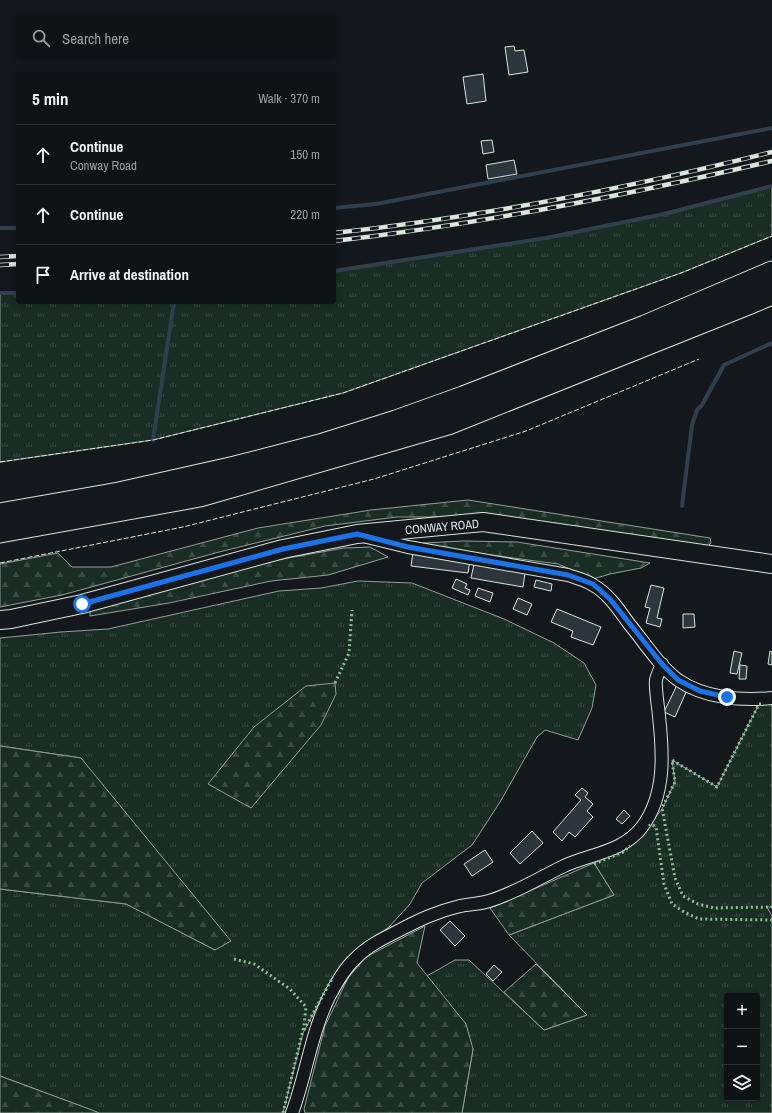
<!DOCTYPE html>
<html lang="en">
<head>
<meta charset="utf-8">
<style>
	:root { --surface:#0f1215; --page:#1d2022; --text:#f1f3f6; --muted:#9b9ea0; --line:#2f3234 }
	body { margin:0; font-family:"Archivo Narrow",sans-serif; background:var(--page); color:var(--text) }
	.controls { position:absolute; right:12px; bottom:12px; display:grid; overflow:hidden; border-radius:4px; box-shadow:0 2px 6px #0003 }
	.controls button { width:36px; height:36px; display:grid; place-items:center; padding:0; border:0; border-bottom:1px solid var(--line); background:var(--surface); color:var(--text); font:20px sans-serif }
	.stop { position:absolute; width:12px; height:12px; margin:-9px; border:3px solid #1a73e8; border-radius:50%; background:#fff }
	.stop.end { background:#1a73e8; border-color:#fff; box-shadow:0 1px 4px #0008 }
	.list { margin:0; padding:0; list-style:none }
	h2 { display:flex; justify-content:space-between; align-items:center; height:52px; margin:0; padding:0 16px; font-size:17px }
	h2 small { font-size:13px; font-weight:400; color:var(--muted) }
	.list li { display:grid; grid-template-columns:26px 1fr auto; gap:12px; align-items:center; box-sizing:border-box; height:60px; padding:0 16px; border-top:1px solid var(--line) }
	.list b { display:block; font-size:15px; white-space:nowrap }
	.list p { margin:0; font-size:13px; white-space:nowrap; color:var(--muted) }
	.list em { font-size:13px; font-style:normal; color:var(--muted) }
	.icon { flex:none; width:22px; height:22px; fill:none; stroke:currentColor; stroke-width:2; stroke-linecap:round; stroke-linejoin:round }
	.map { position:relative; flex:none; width:772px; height:1113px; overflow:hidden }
	.search { position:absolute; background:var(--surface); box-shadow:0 2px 6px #0003; left:16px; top:16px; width:320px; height:44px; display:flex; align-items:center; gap:10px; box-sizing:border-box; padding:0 14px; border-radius:4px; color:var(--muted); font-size:15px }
	.panel { position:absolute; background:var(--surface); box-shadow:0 2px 6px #0003; left:16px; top:72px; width:320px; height:232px; border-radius:4px }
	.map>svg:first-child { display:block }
	.grass { fill:url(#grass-tufts); stroke:#939e99; fill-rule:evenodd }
	.forest { fill:url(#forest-firs); stroke:#939e99 }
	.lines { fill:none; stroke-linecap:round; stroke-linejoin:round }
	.stream { stroke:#2f3f4d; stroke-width:4 }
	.building { fill:#2c363c; stroke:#d8e6dc }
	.street-casing { stroke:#d8e6dc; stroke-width:14 }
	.primary-casing { stroke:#d8e6dc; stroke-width:20 }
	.highway-casing { stroke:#d8e6dc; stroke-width:23 }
	.street { stroke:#14181c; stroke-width:12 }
	.primary { stroke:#14181c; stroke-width:18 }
	.highway { stroke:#14181c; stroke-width:21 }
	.rail-casing { stroke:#d8e6dc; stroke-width:4.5 }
	.rail { stroke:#14181c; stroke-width:3; stroke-dasharray:9; stroke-linecap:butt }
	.hedge { stroke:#8ac095; stroke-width:3; stroke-dasharray:2 3; stroke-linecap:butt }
	.fence { stroke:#d8e6dc; stroke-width:1; stroke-dasharray:5 2; stroke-linecap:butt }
	.route { stroke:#1a73e8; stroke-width:5 }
	.labels { text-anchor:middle; stroke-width:3; stroke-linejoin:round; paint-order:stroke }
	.street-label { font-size:12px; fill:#d8e6dc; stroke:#14181c }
</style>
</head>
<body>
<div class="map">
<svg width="772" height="1113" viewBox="0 0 772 1113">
	<defs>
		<pattern id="grass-tufts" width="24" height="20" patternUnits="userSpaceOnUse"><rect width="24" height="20" fill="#1a2d24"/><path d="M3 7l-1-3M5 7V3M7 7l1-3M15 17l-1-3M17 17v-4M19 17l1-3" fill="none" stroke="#3b4b43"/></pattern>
		<pattern id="forest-firs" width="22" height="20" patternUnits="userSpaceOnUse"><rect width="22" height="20" fill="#1a2d24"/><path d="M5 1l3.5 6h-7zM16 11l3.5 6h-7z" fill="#3b4b43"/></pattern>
	</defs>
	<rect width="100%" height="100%" fill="#14181c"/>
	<!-- grass -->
	<path class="grass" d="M 772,186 L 772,236 L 681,273 L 343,393 L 153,440 L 0,462 L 0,293 L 18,293 L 18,302 L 334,302 L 334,271 L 546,238 L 664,214 Z
		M 358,581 L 412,583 L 504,619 L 554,643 L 584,663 L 596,685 L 592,708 L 578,740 L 545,730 L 537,737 L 500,802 L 472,845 L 422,883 L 410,904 L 389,927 L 354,951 L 333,977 L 303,1033 L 283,1113 L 99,1113 L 0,1076 L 0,889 L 127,904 L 215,950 L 81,758 L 0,746 L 0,638 L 61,632 L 108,629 L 279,591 L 321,588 Z
		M 759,704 L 772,704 L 772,907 L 767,907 L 772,916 L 772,1113 L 462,1113 L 473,1049 L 427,976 L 455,960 L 469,960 L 544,1030 L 587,1015 L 509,935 L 614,895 L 594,863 L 624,851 L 643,834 L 662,809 L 675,782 L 672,760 L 717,787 ZM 727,996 L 757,996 L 757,1098 L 727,1098 Z"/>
	<!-- forest -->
	<path class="forest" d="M 468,500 L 710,538 L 711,543 L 708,546 L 483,517 L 397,517 L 325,526 L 219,552 L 62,595 L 0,607 L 0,564 L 58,553 L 72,567 L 111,567 L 258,528 L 371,510 Z
		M 463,541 L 517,542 L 650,563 L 641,568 L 610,574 L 593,579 L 558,564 L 454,550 L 423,543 Z
		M 370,547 L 388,557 L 328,575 L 271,581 L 169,603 L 90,616 L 90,610 L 271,561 L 344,548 Z
		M 335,683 L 336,694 L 321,725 L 251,808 L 208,784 L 254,727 L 306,686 Z
		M 0,746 L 81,758 L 231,941 L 215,950 L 126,904 L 0,889 Z
		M 594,863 L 614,895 L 509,935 L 490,908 Z
		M 425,926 L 417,963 L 466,1024 L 473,1049 L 462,1113 L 305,1113 L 304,1109 L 325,1026 L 348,978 L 366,957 Z
		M 536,964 L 587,1015 L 544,1030 L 504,992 Z
		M 0,1076 L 92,1110 L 99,1113 L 0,1113 Z"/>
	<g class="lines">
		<!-- stream -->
		<path class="stream" d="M 334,208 L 376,204 L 772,128
			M 0,228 L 18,228
			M 334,271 L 546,238 L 664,214 L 772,186
			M 0,293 L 18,293
			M 153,440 L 174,302
			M 682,506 L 692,425 L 697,410 L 702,405 L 724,365 L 772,343"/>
	</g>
	<!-- building -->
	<path class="building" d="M 514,46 L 515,51 L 524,50 L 528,72 L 509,75 L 505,47 Z
		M 483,74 L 486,101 L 467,104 L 463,77 Z
		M 492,140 L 494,152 L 483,154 L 481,141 Z
		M 514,160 L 517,174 L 488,179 L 486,165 Z
		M 413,552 L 470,560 L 468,573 L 411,566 Z
		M 474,564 L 525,573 L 523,587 L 471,578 Z
		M 456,579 L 467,584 L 465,588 L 470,590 L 468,595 L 452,588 Z
		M 536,580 L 552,584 L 551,591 L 534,587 Z
		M 651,585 L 664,588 L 657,618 L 662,619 L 660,627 L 646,623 L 650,608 L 645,607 Z
		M 478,588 L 493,593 L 490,602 L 475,596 Z
		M 518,598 L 532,604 L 527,615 L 513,609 Z
		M 557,609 L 601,627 L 593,645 L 571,637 L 573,631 L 551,622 Z
		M 683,614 L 694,614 L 695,627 L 683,628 Z
		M 734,651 L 742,653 L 737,674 L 730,673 Z
		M 770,651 L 772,652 L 772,665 L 768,664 Z
		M 740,665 L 747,666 L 746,679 L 739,679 Z
		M 677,685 L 687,690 L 675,717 L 664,712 Z
		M 582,788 L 588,793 L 585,797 L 593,804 L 587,811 L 593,817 L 575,837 L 569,832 L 562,841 L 553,832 L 581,800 L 575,795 Z
		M 624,810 L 630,816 L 622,824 L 616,819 Z
		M 532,831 L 543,843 L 520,864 L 510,853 Z
		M 485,850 L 493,862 L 472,876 L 464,864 Z
		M 450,921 L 465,936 L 455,946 L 440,930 Z
		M 494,965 L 502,972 L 493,981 L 486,974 Z"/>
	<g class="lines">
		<defs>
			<path id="street" d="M 367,537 L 408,547 L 568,575 C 576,578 586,580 593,585 C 609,594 619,610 630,625 C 645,643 659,666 678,680 C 704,698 741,701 772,698
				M 292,1113 C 306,1075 311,1034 329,997 C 336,984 344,969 355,959 C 366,947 382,939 396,932 C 419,920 435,912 460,906 C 470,904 480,904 489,901 C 516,893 539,878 564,866 C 590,854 623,852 642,827 C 666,795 663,753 659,716 C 658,705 655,689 656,680 C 657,675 660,669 662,664"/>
			<path id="primary" d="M 0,620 L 11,619 L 82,604 L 283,549 L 357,534 L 483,522 L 772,564"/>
			<path id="highway" d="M 0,514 L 119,493 L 235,467 L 320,445 L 396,421 L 463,397 L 645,326 L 772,272
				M 0,532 L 200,496 L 448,424 L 748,304 L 772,294"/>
		</defs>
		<!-- street casing -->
		<use href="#street" class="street-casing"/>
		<!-- primary casing -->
		<use href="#primary" class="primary-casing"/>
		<!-- highway casing -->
		<use href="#highway" class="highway-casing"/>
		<!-- street -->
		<use href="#street" class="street"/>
		<!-- primary -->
		<use href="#primary" class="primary"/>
		<!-- highway -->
		<use href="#highway" class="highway"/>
		<defs>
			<path id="rail" d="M 334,233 C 482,217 628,188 772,152
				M 334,241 C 481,224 628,195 772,161
				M 0,257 L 18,256
				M 0,265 L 18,264"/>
		</defs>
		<!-- rail casing -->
		<use href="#rail" class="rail-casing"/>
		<!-- rail -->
		<use href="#rail" class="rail"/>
		<!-- hedge -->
		<path class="hedge" d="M 335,683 L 349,653 L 352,610
			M 761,704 L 759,704 L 717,787 L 672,760 L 675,782 L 662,808 L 675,878 L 683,896 L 698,904 L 714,908 L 772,907
			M 649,826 L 651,824 L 656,827 L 664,884 L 672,904 L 684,912 L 699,919 L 772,920
			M 594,864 L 623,852 L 630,846
			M 234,959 L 254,964 L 290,989 L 306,1007 L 304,1026 L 283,1113
			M 304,1030 L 333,977"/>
		<!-- fence -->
		<path class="fence" d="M 0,462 L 153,440 L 343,393 L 681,273 L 772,236
			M 0,563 L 183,527 L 374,479 L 526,431 L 699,359"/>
	</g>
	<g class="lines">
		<!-- route -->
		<path class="route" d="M 82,604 L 283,549 L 357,534 L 408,547 L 568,575 L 593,584 L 610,599 L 662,664 L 678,680 L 700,691 L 727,697"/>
	</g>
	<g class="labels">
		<!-- street labels -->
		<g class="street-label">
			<text transform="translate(442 527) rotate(-5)" y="4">CONWAY ROAD</text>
		</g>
	</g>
</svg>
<div class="controls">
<button>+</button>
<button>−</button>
<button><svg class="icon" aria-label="layers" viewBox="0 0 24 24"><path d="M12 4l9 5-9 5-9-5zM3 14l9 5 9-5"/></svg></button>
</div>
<div class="stop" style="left:82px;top:604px"></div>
<div class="stop end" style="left:727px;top:697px"></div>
<div class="search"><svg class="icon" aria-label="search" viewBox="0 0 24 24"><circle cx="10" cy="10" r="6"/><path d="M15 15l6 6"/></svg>Search here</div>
<section class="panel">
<h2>5 min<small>Walk · 370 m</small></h2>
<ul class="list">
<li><svg class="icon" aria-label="ahead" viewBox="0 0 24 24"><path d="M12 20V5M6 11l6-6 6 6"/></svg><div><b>Continue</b><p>Conway Road</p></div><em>150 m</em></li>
<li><svg class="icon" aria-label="ahead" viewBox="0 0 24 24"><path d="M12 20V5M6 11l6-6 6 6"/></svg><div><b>Continue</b></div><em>220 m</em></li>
<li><svg class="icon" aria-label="arrive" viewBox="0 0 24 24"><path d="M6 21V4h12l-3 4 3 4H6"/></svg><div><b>Arrive at destination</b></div></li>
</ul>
</section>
</div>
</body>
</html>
